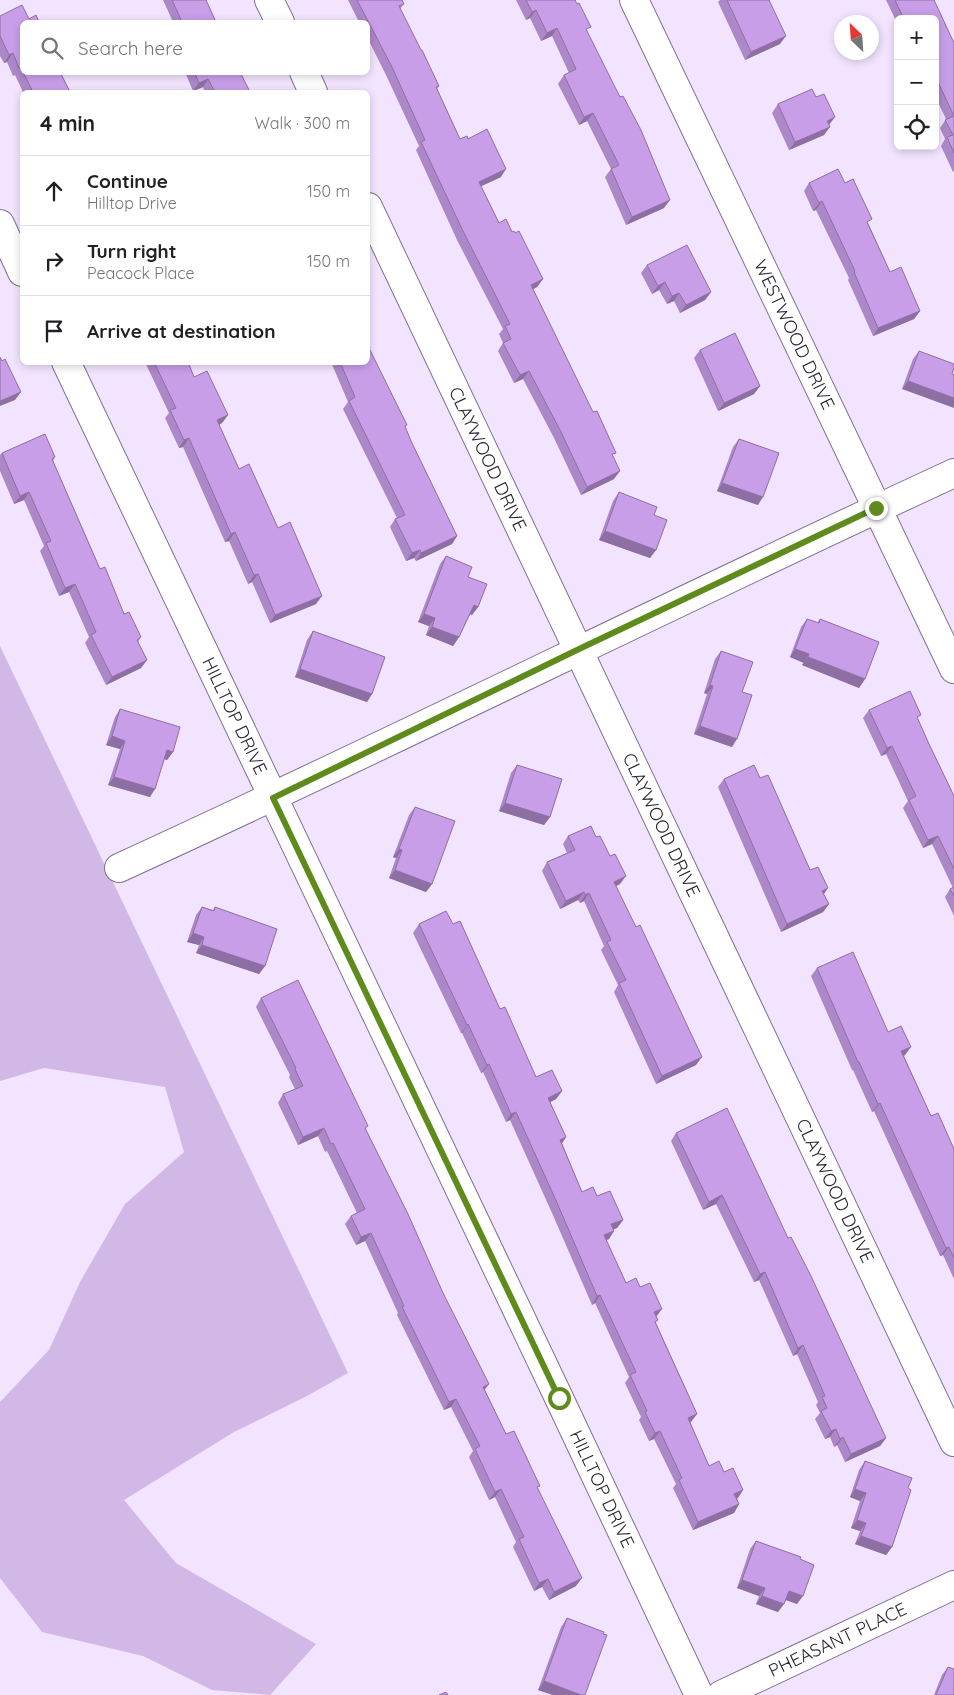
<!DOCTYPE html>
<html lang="en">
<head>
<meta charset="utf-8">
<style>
	:root { --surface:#fff; --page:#f6f6f6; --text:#202124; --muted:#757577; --line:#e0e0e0 }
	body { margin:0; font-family:Quicksand,sans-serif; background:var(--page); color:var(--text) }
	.controls { position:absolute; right:15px; top:15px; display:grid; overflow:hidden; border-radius:8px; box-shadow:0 2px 8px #0003 }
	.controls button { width:45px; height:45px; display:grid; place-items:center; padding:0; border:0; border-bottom:1px solid var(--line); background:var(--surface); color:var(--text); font:25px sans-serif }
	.compass { position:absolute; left:834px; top:15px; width:45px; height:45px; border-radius:50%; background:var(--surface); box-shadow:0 2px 8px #0003; rotate:335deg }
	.stop { position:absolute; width:15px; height:15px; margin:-11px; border:4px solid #5f8b1c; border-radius:50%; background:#fff }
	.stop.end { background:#5f8b1c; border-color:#fff; box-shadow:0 1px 5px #0008 }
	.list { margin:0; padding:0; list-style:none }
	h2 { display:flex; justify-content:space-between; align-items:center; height:65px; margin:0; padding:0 20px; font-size:21px }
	h2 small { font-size:16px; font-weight:400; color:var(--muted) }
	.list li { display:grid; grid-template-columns:32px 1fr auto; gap:15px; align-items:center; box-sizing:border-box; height:70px; padding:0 20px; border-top:1px solid var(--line) }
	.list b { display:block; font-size:19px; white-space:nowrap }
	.list p { margin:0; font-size:16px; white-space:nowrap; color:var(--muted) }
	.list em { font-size:16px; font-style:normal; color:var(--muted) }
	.icon { flex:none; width:28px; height:28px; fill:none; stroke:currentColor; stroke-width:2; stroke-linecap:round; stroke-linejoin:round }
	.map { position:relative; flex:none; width:954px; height:1695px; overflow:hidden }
	.search { position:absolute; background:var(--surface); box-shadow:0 2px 8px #0003; left:20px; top:20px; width:350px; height:55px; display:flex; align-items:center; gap:12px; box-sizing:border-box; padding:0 18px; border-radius:8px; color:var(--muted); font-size:19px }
	.panel { position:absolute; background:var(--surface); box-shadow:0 2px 8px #0003; left:20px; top:90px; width:350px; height:275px; border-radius:8px }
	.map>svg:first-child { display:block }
	.green { fill:#d2b8e7 }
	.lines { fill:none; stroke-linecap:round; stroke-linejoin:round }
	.minor-casing { stroke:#80708e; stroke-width:30 }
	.minor { stroke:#fff; stroke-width:28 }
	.wall { fill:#ad88c8 }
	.shaded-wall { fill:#8d6fa3 }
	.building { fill:#c99ee9; stroke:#8d6fa3 }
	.route { stroke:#5f8b1c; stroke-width:6 }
	.labels { text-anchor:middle; stroke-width:4; stroke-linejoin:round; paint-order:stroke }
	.street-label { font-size:18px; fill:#2c2532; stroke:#fff }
</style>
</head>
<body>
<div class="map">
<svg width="954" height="1695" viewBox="0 0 954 1695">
	<rect width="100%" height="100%" fill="#f2e4ff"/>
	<!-- green -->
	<path class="green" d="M 0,646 L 348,1373 L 305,1397 L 234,1432 L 124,1500 L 176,1563 L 316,1644 L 270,1695 L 212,1690 L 143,1656 L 42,1632 L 0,1578 L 0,1402 L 49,1350 L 80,1282 L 125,1204 L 184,1152 L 165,1087 L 44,1068 L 0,1081 Z"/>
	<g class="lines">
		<defs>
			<g id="minor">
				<path d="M 269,0 L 280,22"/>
				<path id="s1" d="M 634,0 L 954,669"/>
				<path d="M 304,72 L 313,92"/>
				<path id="s2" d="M 368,207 L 954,1442"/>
				<path d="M 0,224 L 22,272"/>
				<path id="s3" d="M 66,362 L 559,1398 L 699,1695"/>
				<path d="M 119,868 C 399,740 674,602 954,473"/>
				<path id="s4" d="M 721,1695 L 954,1585"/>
			</g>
		</defs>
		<!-- minor casing -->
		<use href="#minor" class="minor-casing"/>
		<!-- minor -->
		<use href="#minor" class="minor"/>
	</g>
	<!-- wall -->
	<path class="wall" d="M 163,0 L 206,0 L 216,22 L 173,22 Z
		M 348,0 L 402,0 L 404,4 L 400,9 L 439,86 L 437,89 L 460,139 L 468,139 L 501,177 L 481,186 L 499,223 L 512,232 L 543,279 L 537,287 L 533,289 L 613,457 L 614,479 L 581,495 L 554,438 L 523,379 L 514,383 L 498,351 L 503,343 L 499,334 L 503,329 L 457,240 L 416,150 L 419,146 L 386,75 L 368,39 L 368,22 L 359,22 Z
		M 516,0 L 575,0 L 587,32 L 664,208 L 626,225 L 605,177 L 611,169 L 587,121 L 579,125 L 558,84 L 564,75 L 569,73 L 552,36 L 541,41 L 530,18 L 526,20 Z
		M 720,0 L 769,0 L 780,44 L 745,60 L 718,2 Z
		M 886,0 L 934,0 L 954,43 L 954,171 L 953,172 L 941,146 L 945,139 L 940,128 L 946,119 L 935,96 L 935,19 L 898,19 L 898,25 Z
		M 0,16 L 22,22 L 22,72 L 60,72 L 70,92 L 23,92 L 15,75 L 13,76 L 7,62 L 4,63 L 0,56 Z
		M 898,32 L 898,41 L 895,36 Z
		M 185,72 L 240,72 L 250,92 L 205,92 L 203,87 L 193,91 Z
		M 778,104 L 829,125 L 824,135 L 789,150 L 772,113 Z
		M 809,183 L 845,183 L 869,225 L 890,272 L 920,311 L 914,319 L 873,336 L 848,280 L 849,278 L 816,210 L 813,211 L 804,191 Z
		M 647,265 L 711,292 L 705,300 L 680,313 L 674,301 L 667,304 L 659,290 L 652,294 L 641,273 Z
		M 368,342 L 370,348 L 369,349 L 411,441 L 457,536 L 452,544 L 416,561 L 414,558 L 406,561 L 390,527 L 395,519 L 397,518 L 343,409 L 348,402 L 331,362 L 368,362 Z
		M 700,350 L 760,386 L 754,394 L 718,411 L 694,358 Z
		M 919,351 L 952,374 L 902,389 L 913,359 Z
		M 145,362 L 188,362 L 194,377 L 228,415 L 222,423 L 219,425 L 239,469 L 278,528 L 316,604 L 270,623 L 252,582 L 248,584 L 229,541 L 225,542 L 183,447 L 179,448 L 165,418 L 169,413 Z
		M 739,439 L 758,505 L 717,491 L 733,447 Z
		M 2,453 L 55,457 L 53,461 L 100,569 L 124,614 L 141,637 L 138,642 L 147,660 L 141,668 L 106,685 L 85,643 L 89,637 L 69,592 L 59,596 L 40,551 L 44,546 L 24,500 L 14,504 L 0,471 L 0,455 Z
		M 619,492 L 654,515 L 656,550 L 650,558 L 599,540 L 613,501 Z
		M 446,556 L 468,577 L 478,607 L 472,615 L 470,614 L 459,637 L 453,646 L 426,635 L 429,626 L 418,622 L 440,564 Z
		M 807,619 L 817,623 L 820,619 L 865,679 L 859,688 L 802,665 L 804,663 L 790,657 L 801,627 Z
		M 313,631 L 372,694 L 367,702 L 295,677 L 307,640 Z
		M 721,651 L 732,747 L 694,734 L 707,694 L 704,693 L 715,659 Z
		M 120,709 L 173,752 L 167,760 L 164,759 L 150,797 L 108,785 L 120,749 L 106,745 L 115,717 Z
		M 869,710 L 918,719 L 929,744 L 954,796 L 954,916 L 945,897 L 950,889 L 953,888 L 932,844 L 923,848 L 903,808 L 908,801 L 886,754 L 881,756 L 863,718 Z
		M 517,765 L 550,817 L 544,825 L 499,811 L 511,773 Z
		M 760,778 L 829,904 L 823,912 L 781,932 L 718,787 L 724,779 Z
		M 415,807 L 432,884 L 426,892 L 389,878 L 396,858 L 393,857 L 409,815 Z
		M 568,836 L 596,837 L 620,884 L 616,886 L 696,1065 L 656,1084 L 614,992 L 618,985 L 601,950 L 604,946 L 584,901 L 580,903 L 578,900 L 560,909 L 542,871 L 547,862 L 567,853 L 563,844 Z
		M 202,907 L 213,910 L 215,907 L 265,966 L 259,974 L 196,953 L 199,945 L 187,942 L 196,915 Z
		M 419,924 L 453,924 L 500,1009 L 536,1077 L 562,1091 L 556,1099 L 550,1102 L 566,1137 L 562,1143 L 582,1192 L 597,1196 L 623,1220 L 617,1228 L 614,1229 L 609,1239 L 606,1240 L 626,1283 L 640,1287 L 656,1317 L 656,1323 L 697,1414 L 690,1422 L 709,1466 L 724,1472 L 743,1490 L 737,1498 L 739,1504 L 734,1513 L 693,1530 L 673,1488 L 676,1484 L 654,1439 L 649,1441 L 639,1420 L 641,1417 L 625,1383 L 629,1377 L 595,1303 L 592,1305 L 552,1213 L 510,1120 L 506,1122 L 483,1072 L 481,1073 L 462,1033 L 461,1033 L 413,933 Z
		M 817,968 L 888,1032 L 905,1055 L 904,1056 L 931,1116 L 954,1149 L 954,1279 L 943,1255 L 940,1256 L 874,1111 L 872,1112 L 853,1070 L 852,1070 L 811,976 Z
		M 261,998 L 366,1129 L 485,1390 L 506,1434 L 538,1488 L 576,1586 L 549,1600 L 542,1587 L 534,1591 L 513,1547 L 516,1542 L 495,1497 L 489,1500 L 469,1457 L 473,1451 L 451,1407 L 444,1410 L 397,1315 L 398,1313 L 365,1241 L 356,1245 L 345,1224 L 351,1216 L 357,1213 L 327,1151 L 325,1152 L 318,1136 L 298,1145 L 278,1103 L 283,1094 L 295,1089 L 289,1077 L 290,1075 L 256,1007 Z
		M 676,1133 L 788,1238 L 886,1438 L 880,1446 L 845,1462 L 837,1445 L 834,1447 L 830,1437 L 825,1439 L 815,1419 L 820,1413 L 816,1405 L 818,1402 L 797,1354 L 793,1356 L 759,1280 L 754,1282 L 716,1204 L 703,1210 L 671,1141 Z
		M 865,1461 L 908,1488 L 892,1547 L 886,1555 L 855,1544 L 860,1531 L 851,1528 L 860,1501 L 850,1497 L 859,1470 Z
		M 756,1541 L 800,1559 L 797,1604 L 786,1600 L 778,1612 L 756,1604 L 759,1596 L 737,1588 L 750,1549 Z
		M 567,1618 L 585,1695 L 553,1695 L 538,1690 L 561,1627 Z
		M 948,1667 L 954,1695 L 934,1695 L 942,1675 Z"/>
	<!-- shaded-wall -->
	<path class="shaded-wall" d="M 536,10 L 530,18 L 526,20 L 532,12 Z
		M 557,28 L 552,36 L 541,41 L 547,33 Z
		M 786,36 L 780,44 L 745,60 L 751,52 Z
		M 13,53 L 7,62 L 4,63 L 9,55 Z
		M 208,79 L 203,87 L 193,91 L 199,83 Z
		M 593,113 L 587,121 L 579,125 L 584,117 Z
		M 835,117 L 829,125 L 827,121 Z
		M 830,127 L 824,135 L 789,150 L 795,142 Z
		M 506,169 L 501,177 L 473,190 L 479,182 Z
		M 670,200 L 664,208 L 626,225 L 632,217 Z
		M 822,201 L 816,210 L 813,211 L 819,203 Z
		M 543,279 L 537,287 L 525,293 L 531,285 Z
		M 665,282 L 659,290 L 652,294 L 658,286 Z
		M 711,292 L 705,300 L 680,313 L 686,305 Z
		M 679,293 L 674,301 L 667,304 L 672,296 Z
		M 920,311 L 914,319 L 873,336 L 878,328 Z
		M 529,371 L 523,379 L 514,383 L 520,375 Z
		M 908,381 L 954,398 L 954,408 L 902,389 Z
		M 760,386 L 754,394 L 718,411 L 724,403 Z
		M 21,392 L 15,400 L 0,406 L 0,401 Z
		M 228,415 L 222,423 L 212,428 L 217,420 Z
		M 189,438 L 183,447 L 179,448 L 184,440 Z
		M 620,471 L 614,479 L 581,495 L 587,487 Z
		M 722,483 L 763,497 L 758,505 L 717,491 Z
		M 29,492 L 24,500 L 14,504 L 20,496 Z
		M 605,531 L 656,550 L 650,558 L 599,540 Z
		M 235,532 L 229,541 L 225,542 L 231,534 Z
		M 457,536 L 452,544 L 416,561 L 421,553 Z
		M 420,550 L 414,558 L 406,561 L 412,553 Z
		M 258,574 L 252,582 L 248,584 L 254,575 Z
		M 75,584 L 69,592 L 59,596 L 65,588 Z
		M 322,596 L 316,604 L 270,623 L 275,615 Z
		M 474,605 L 478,607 L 472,615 L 468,613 Z
		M 424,614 L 435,618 L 429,626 L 418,622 Z
		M 432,627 L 459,637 L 453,646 L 426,635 Z
		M 795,649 L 809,654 L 804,663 L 790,657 Z
		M 808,657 L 865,679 L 859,688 L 802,665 Z
		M 147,660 L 141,668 L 106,685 L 112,677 Z
		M 300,669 L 372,694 L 367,702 L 295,677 Z
		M 710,685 L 713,686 L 707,694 L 704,693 Z
		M 700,726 L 737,739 L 732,747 L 694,734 Z
		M 112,736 L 125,741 L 120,749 L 106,745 Z
		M 892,746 L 886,754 L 881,756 L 887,748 Z
		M 167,750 L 173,752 L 167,760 L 162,758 Z
		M 114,777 L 155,789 L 150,797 L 108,785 Z
		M 505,803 L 550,817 L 544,825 L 499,811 Z
		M 938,836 L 932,844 L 923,848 L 928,840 Z
		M 399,849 L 402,850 L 396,858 L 393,857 Z
		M 395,870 L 432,884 L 426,892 L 389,878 Z
		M 626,876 L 620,884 L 608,890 L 614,882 Z
		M 828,888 L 822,897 L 822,891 Z
		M 584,892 L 578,900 L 560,909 L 566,901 Z
		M 589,893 L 584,901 L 580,903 L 585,895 Z
		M 829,904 L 823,912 L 781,932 L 787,924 Z
		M 193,933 L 204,937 L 199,945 L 187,942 Z
		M 202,945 L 265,966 L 259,974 L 196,953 Z
		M 468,1024 L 462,1033 L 461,1033 L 467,1025 Z
		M 911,1047 L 905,1055 L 896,1059 L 901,1051 Z
		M 702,1057 L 696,1065 L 656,1084 L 662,1076 Z
		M 489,1064 L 483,1072 L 481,1073 L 487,1065 Z
		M 562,1091 L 556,1099 L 543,1106 L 548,1098 Z
		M 880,1103 L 874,1111 L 872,1112 L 878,1104 Z
		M 516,1112 L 510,1120 L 506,1122 L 511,1114 Z
		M 324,1128 L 318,1136 L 298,1145 L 303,1137 Z
		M 566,1137 L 561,1145 L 560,1140 Z
		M 722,1195 L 716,1204 L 703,1210 L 709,1202 Z
		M 623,1220 L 617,1228 L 606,1233 L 611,1224 Z
		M 614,1231 L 609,1239 L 598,1244 L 604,1235 Z
		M 371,1233 L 365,1241 L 356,1245 L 361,1237 Z
		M 949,1247 L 943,1255 L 940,1256 L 946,1248 Z
		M 765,1272 L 759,1280 L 754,1282 L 760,1274 Z
		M 600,1295 L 595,1303 L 592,1305 L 597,1296 Z
		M 662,1309 L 656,1317 L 654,1312 Z
		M 803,1345 L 797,1354 L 793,1356 L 798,1348 Z
		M 489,1384 L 483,1392 L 483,1387 Z
		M 456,1399 L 451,1407 L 444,1410 L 449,1402 Z
		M 697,1414 L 691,1422 L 682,1426 L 688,1418 Z
		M 836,1429 L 830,1437 L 825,1439 L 831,1431 Z
		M 660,1431 L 654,1439 L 649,1441 L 655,1433 Z
		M 843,1437 L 837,1445 L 834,1447 L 840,1439 Z
		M 886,1438 L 880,1446 L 845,1462 L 851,1454 Z
		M 501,1489 L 495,1497 L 489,1500 L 495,1492 Z
		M 855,1489 L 866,1493 L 860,1501 L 850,1497 Z
		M 743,1490 L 738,1498 L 729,1502 L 734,1494 Z
		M 739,1504 L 734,1513 L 693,1530 L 698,1522 Z
		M 857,1520 L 866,1523 L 860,1531 L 851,1528 Z
		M 861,1536 L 892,1547 L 886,1555 L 855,1544 Z
		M 582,1578 L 576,1586 L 549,1600 L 554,1592 Z
		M 548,1579 L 542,1587 L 534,1591 L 539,1583 Z
		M 742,1580 L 765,1588 L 759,1596 L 737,1588 Z
		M 789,1591 L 803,1596 L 797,1604 L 783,1599 Z
		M 762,1596 L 784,1604 L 778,1612 L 756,1604 Z
		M 544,1681 L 581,1695 L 553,1695 L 538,1690 Z"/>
	<!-- building -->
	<path class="building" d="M 172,0 L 206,0 L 216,22 L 182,22 Z
		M 357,0 L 402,0 L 404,4 L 399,6 L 421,50 L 422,50 L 439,86 L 436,87 L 460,139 L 467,136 L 468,139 L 487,129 L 506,169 L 479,182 L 499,223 L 506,219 L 512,232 L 514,231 L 515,233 L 519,231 L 543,279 L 531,285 L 593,412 L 597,411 L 616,453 L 612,454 L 620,471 L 587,487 L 560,430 L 529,371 L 520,375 L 503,343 L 511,339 L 505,326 L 510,324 L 463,231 L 421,142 L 425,140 L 392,67 Z
		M 526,0 L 575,0 L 577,4 L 579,3 L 591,27 L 586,29 L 620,97 L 623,96 L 641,130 L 670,200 L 632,217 L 611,169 L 619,165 L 593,113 L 584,117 L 564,75 L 576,69 L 557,28 L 547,33 L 536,10 L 532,12 Z
		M 727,0 L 769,0 L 786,36 L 751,52 Z
		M 895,0 L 934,0 L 954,43 L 954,153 L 947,137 L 953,135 L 945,120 L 954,116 L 935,76 L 935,19 L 904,19 Z
		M 22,5 L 29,19 L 36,15 L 39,22 L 22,22 L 22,71 L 21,67 L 19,68 L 13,53 L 9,55 L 0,36 L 0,16 Z
		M 23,72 L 60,72 L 70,92 L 33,92 Z
		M 194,72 L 240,72 L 250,92 L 215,92 L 208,79 L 199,83 Z
		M 812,89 L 816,97 L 824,94 L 835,117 L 827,121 L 830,127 L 795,142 L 778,104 Z
		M 838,169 L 845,183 L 853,179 L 872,219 L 867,222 L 890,272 L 901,267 L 920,311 L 878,328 L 854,272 L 855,271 L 822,201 L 819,203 L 809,183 Z
		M 687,245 L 711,292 L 686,305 L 679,293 L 672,296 L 665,282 L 658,286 L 647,265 Z
		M 735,333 L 760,386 L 724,403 L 700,350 Z
		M 368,342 L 370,348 L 369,348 L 407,425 L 405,426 L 411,441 L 457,536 L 421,553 L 420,550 L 412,553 L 395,519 L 405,515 L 349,401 L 355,397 L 340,362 L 368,362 Z
		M 919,351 L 954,364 L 954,368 L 952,374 L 954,375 L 954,398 L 908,381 Z
		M 0,357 L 2,361 L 5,359 L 21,392 L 0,401 Z
		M 154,362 L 188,362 L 194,377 L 207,371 L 228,415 L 217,420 L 239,469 L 249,464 L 278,528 L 290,522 L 322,596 L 275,615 L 258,574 L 254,575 L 235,532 L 231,534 L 189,438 L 184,440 L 170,410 L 176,408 Z
		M 45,434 L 55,457 L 52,459 L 100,569 L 105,567 L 124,614 L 129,612 L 141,637 L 137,640 L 147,660 L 112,677 L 91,635 L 96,632 L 75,584 L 65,588 L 46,543 L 51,541 L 29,492 L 20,496 L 2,453 Z
		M 739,439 L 779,453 L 763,497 L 722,483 Z
		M 619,492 L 657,507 L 654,515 L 667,520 L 656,550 L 605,531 Z
		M 446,556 L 472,567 L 468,577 L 487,584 L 478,607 L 474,605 L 459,637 L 432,627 L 435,618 L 424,614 Z
		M 807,619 L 819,623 L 820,619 L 879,642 L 865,679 L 808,657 L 809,654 L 795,649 Z
		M 313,631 L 385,657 L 372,694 L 300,669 Z
		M 721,651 L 753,662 L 742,692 L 752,695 L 737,739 L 700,726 L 713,686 L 710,685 Z
		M 910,691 L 921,715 L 917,717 L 929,744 L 954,796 L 954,869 L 938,836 L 928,840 L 909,800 L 916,796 L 892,746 L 887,748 L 869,710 Z
		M 120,709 L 180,727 L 173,752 L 167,750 L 155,789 L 114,777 L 125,741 L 112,736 Z
		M 517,765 L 562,779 L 550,817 L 505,803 Z
		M 754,765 L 760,778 L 768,775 L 807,863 L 810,870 L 818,867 L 828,888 L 822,891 L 829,904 L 787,924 L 724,779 Z
		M 415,807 L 455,821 L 432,884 L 395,870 L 402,850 L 399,849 Z
		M 591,826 L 596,837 L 600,836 L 610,856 L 615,854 L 626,876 L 614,882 L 636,927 L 640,925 L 702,1057 L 662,1076 L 619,983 L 626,980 L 607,942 L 611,940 L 589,893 L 585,895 L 584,892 L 566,901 L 547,862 L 575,850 L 568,836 Z
		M 954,887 L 954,896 L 950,889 Z
		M 202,907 L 214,911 L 215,907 L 277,929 L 265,966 L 202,945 L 204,937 L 193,933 Z
		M 446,911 L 453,924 L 460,921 L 500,1009 L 505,1007 L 536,1077 L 552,1070 L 562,1091 L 548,1098 L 566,1137 L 560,1140 L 582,1192 L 593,1187 L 597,1196 L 610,1191 L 623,1220 L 611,1224 L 614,1231 L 604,1235 L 626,1283 L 636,1278 L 640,1287 L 650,1283 L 662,1309 L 654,1312 L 658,1320 L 655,1322 L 697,1414 L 688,1418 L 709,1466 L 719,1461 L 724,1472 L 733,1468 L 743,1490 L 734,1494 L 739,1504 L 698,1522 L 679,1480 L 682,1478 L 660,1431 L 655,1433 L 645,1412 L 647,1411 L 630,1375 L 636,1372 L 600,1295 L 597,1296 L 558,1205 L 516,1112 L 511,1114 L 489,1064 L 487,1065 L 468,1024 L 467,1025 L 419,924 Z
		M 853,952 L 888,1032 L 901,1026 L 911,1047 L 901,1051 L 931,1116 L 938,1113 L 954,1149 L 954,1258 L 949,1247 L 946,1248 L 880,1103 L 878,1104 L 859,1062 L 858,1062 L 817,968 Z
		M 298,980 L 368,1126 L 365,1128 L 408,1214 L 443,1293 L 489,1384 L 483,1387 L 506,1434 L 514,1431 L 540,1486 L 537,1487 L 582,1578 L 554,1592 L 548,1579 L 539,1583 L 519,1539 L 524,1537 L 501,1489 L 495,1492 L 475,1449 L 480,1446 L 456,1399 L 449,1402 L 402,1307 L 404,1306 L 371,1233 L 361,1237 L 351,1216 L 365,1209 L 333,1143 L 331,1144 L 324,1128 L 303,1137 L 283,1094 L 303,1086 L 295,1069 L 296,1068 L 261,998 Z
		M 727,1108 L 788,1238 L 791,1237 L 811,1276 L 886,1438 L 851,1454 L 843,1437 L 840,1439 L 836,1429 L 831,1431 L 821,1411 L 827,1408 L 822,1397 L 825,1396 L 803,1345 L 798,1348 L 765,1272 L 760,1274 L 722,1195 L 709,1202 L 676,1133 Z
		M 865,1461 L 912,1478 L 908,1488 L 911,1490 L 892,1547 L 861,1536 L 866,1523 L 857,1520 L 866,1493 L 855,1489 Z
		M 756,1541 L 801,1557 L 800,1559 L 814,1565 L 803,1596 L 789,1591 L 784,1604 L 762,1596 L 765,1588 L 742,1580 Z
		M 567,1618 L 604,1632 L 603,1634 L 607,1635 L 585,1695 L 581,1695 L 544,1681 Z
		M 948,1667 L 954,1669 L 954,1695 L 936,1695 Z
		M 446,1692 L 448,1695 L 439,1695 Z"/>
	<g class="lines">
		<!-- route -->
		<path class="route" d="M 559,1398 L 273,798 L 577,650 L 876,508"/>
	</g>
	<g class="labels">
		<!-- street labels -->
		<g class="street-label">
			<text dy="6" stroke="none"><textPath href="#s1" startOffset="371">WESTWOOD DRIVE</textPath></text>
			<text dy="6" stroke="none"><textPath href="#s2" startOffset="279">CLAYWOOD DRIVE</textPath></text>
			<text dy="6" stroke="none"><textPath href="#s3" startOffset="392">HILLTOP DRIVE</textPath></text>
			<text dy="6" stroke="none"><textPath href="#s2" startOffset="684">CLAYWOOD DRIVE</textPath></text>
			<text dy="6" stroke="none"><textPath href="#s2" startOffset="1089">CLAYWOOD DRIVE</textPath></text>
			<text dy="6" stroke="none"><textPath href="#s3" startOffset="1248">HILLTOP DRIVE</textPath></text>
			<text dy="6" stroke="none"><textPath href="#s4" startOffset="129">PHEASANT PLACE</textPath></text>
		</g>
	</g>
</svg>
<div class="controls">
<button>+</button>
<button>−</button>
<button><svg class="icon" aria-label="locate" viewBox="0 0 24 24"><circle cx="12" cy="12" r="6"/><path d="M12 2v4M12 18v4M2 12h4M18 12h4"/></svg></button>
</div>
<svg class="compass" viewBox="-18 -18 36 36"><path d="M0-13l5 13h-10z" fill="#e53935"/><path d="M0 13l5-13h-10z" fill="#757577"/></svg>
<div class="stop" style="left:559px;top:1398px"></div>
<div class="stop end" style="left:876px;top:508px"></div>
<div class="search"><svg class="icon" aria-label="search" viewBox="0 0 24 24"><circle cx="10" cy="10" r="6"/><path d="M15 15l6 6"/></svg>Search here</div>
<section class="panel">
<h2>4 min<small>Walk · 300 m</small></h2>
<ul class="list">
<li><svg class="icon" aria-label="ahead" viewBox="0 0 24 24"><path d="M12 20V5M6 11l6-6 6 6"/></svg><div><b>Continue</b><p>Hilltop Drive</p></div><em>150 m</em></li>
<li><svg class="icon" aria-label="right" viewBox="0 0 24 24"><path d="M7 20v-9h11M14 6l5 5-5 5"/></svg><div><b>Turn right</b><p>Peacock Place</p></div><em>150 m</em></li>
<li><svg class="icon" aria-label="arrive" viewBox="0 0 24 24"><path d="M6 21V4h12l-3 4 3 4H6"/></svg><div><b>Arrive at destination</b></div></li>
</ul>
</section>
</div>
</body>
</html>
